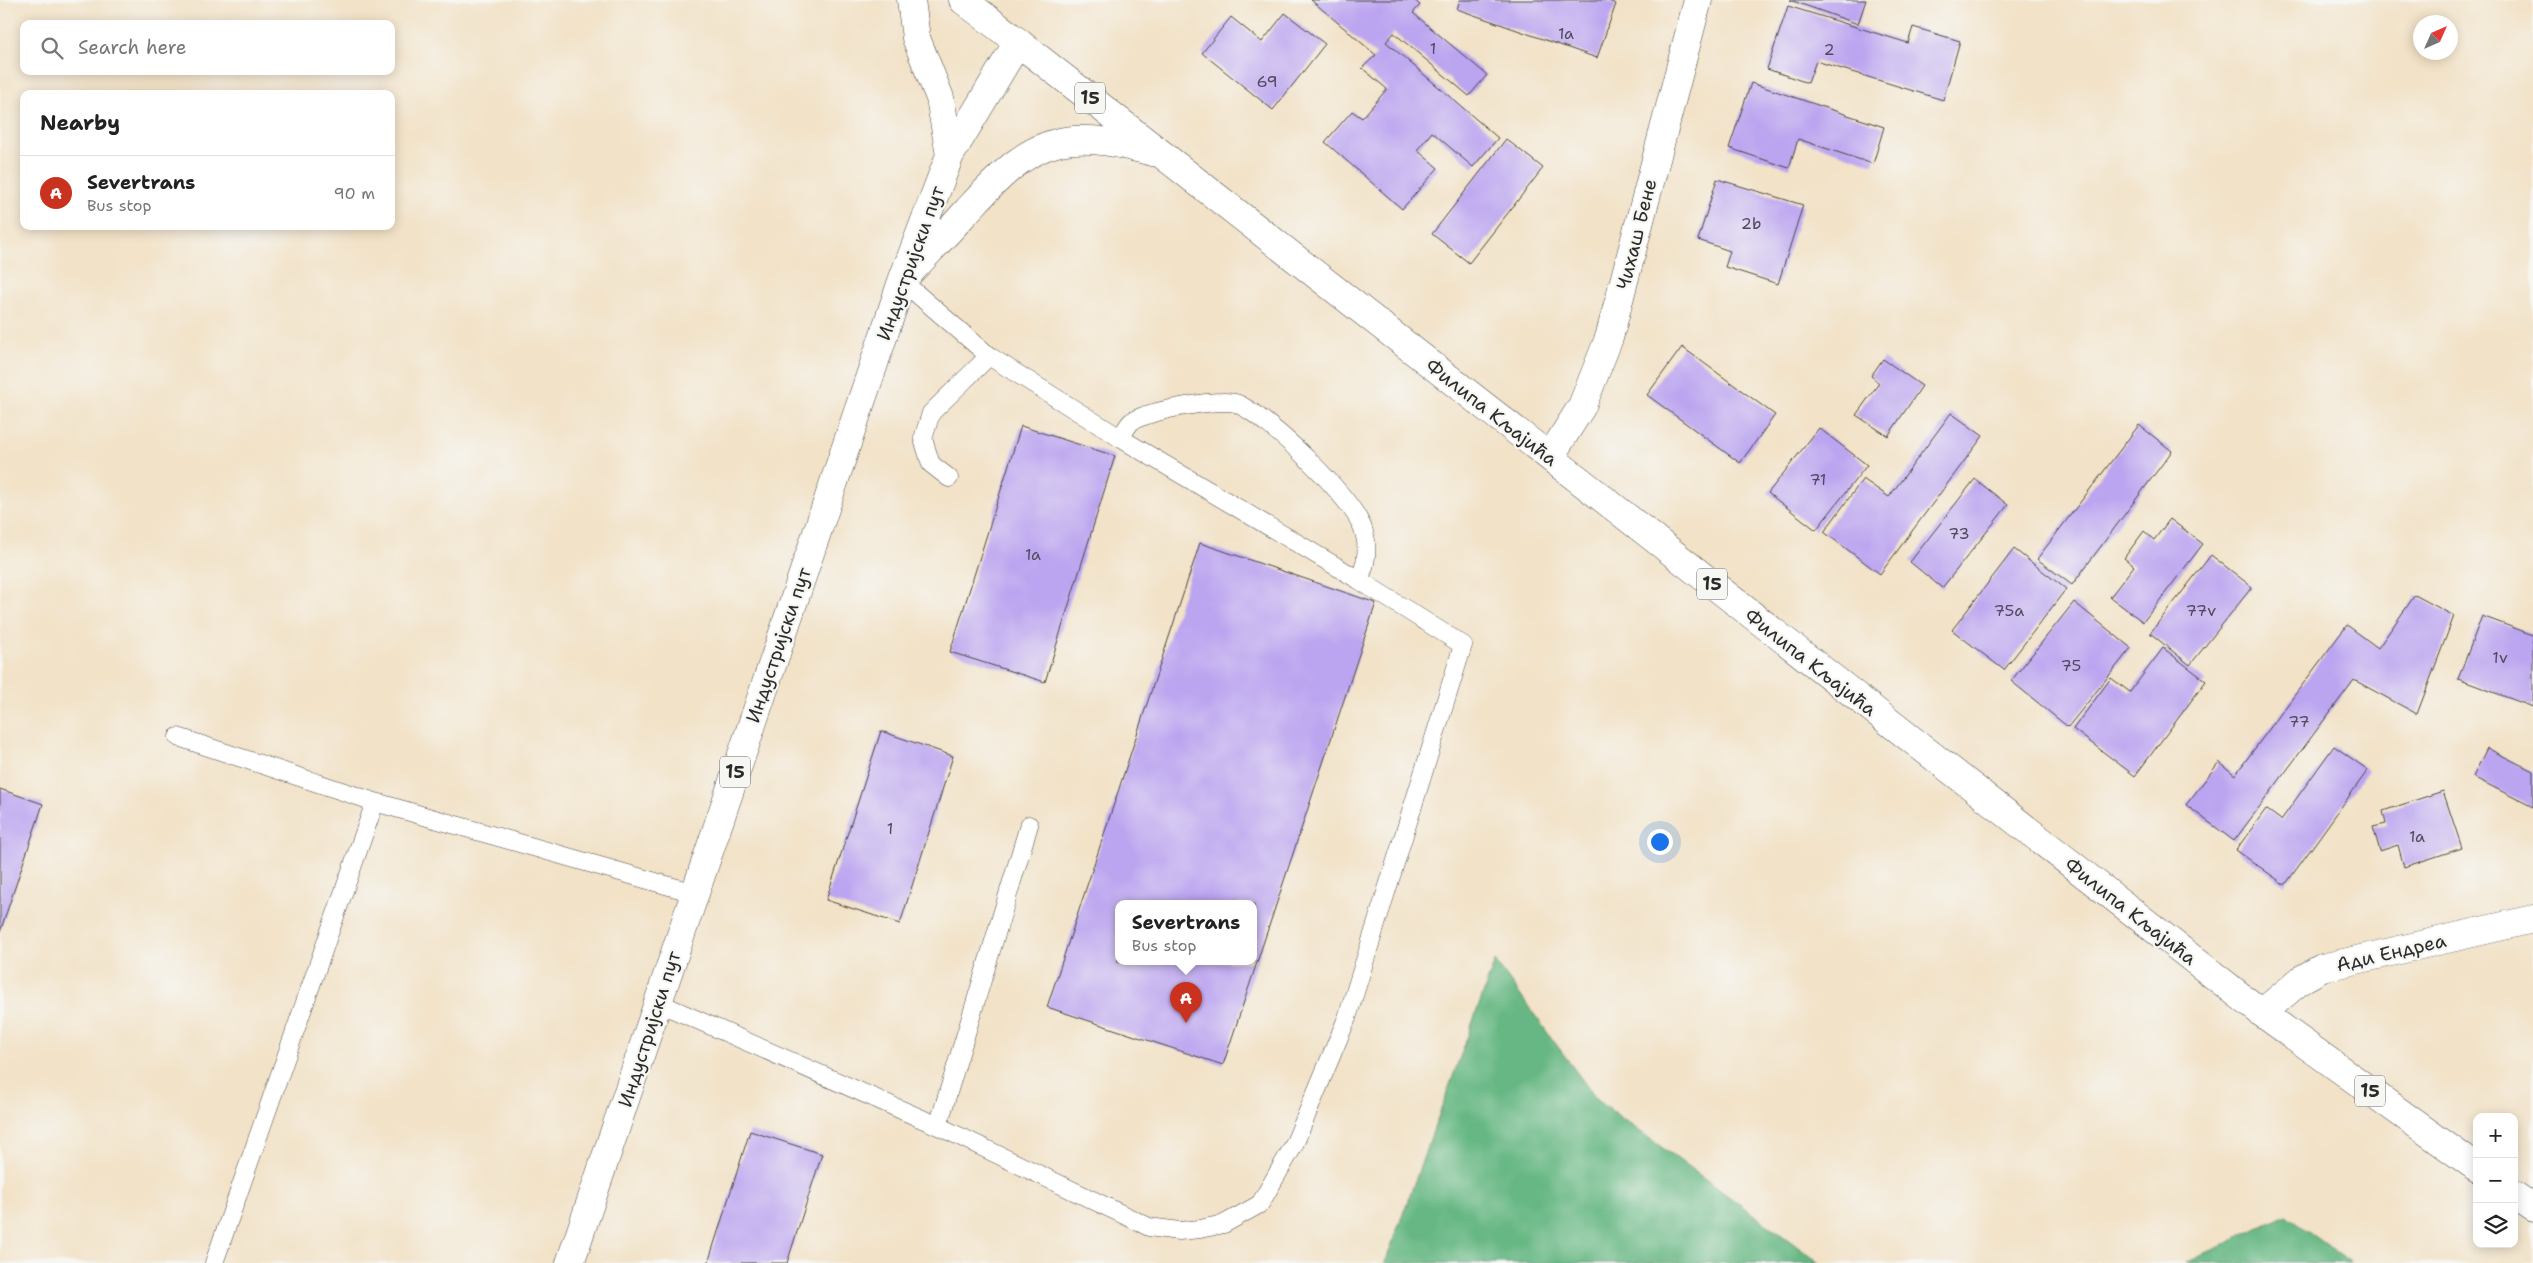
<!DOCTYPE html>
<html lang="en">
<head>
<meta charset="utf-8">
<style>
	:root { --surface:#fff; --page:#f2f2f2; --text:#222; --muted:#767676; --line:#e0e0e0; --accent:#c8321e }
	body { margin:0; font-family:"Shantell Sans",sans-serif; background:var(--page); color:var(--text) }
	.controls { position:absolute; right:15px; bottom:15px; display:grid; overflow:hidden; border-radius:10px; box-shadow:0 2px 12px #0003 }
	.controls button { width:45px; height:45px; display:grid; place-items:center; padding:0; border:0; border-bottom:1px solid var(--line); background:var(--surface); color:var(--text); font:25px sans-serif }
	.compass { position:absolute; left:2413px; top:15px; width:45px; height:45px; border-radius:50%; background:var(--surface); box-shadow:0 2px 12px #0003; rotate:45deg }
	.you { position:absolute; left:1659px; top:841px; width:18px; height:18px; margin:-12px; border:4px solid #fff; border-radius:50%; background:#1a73e8; box-shadow:0 0 0 8px #1a73e833 }
	.badge { display:grid; place-items:center; width:32px; height:32px; border-radius:50%; background:var(--accent); color:#fff; font-size:16px; font-weight:700 }
	.pin { position:absolute; translate:-50% -41px; filter:drop-shadow(0 1px 2px #0008) }
	.pin::after { content:''; position:absolute; top:26px; width:18px; height:15px; background:inherit; clip-path:polygon(0 0,100% 0,50% 100%) }
	.popup { position:absolute; left:1115px; top:900px; width:142px; height:65px; box-sizing:border-box; display:grid; place-content:center; border-radius:10px; background:var(--surface); filter:drop-shadow(0 1px 4px #0005); font-size:16px; white-space:nowrap; color:var(--muted) }
	.popup b { font-size:19px; color:var(--text) }
	.popup::after { content:''; position:absolute; left:50%; top:100%; margin-left:-10px; border:10px solid transparent; border-top-color:var(--surface) }
	.list { margin:0; padding:0; list-style:none }
	h2 { display:flex; justify-content:space-between; align-items:center; height:65px; margin:0; padding:0 20px; font-size:21px }
	h2 small { font-size:16px; font-weight:400; color:var(--muted) }
	.list li { display:grid; grid-template-columns:32px 1fr auto; gap:15px; align-items:center; box-sizing:border-box; height:75px; padding:0 20px; border-top:1px solid var(--line) }
	.list b { display:block; font-size:19px; white-space:nowrap }
	.list p { margin:0; font-size:16px; white-space:nowrap; color:var(--muted) }
	.list em { font-size:16px; font-style:normal; color:var(--muted) }
	.icon { flex:none; width:28px; height:28px; fill:none; stroke:currentColor; stroke-width:2; stroke-linecap:round; stroke-linejoin:round }
	.map { position:relative; flex:none; width:2533px; height:1263px; overflow:hidden }
	.search { position:absolute; background:var(--surface); box-shadow:0 2px 12px #0003; left:20px; top:20px; width:375px; height:55px; display:flex; align-items:center; gap:12px; box-sizing:border-box; padding:0 18px; border-radius:10px; color:var(--muted); font-size:19px }
	.panel { position:absolute; background:var(--surface); box-shadow:0 2px 12px #0003; left:20px; top:90px; width:375px; height:140px; border-radius:10px }
	.map>svg:first-child { display:block }
	.forest { fill:#66b783; stroke:#487157 }
	.building { fill:#bba4f0; fill-rule:evenodd }
	.lines { fill:none; stroke-linecap:round; stroke-linejoin:round }
	.lane-casing { stroke:#494642; stroke-width:19 }
	.street-casing { stroke:#494642; stroke-width:29 }
	.secondary-casing { stroke:#494642; stroke-width:29 }
	.primary-casing { stroke:#494642; stroke-width:29 }
	.lane { stroke:#fff; stroke-width:18 }
	.street { stroke:#fff; stroke-width:28 }
	.secondary { stroke:#fff; stroke-width:28 }
	.primary { stroke:#fff; stroke-width:28 }
	.labels { text-anchor:middle; stroke-width:4.5; stroke-linejoin:round; paint-order:stroke }
	.number-label { font-size:16px; fill:#4f495c }
	.shield { fill:#f6f6f2; stroke:#686867; stroke-width:1 }
	.shield-label { font-size:18px; font-weight:bold; fill:#2b2b2b }
	.street-label { font-size:19px; fill:#2b2b2b; stroke:#f6f6f2 }
</style>
</head>
<body>
<div class="map">
<svg width="2533" height="1263" viewBox="0 0 2533 1263">
	<rect width="100%" height="100%" fill="#f6f6f2"/>
	<filter id="ink" filterUnits="userSpaceOnUse"><feTurbulence type="fractalNoise" baseFrequency=".02" numOctaves="2"/><feDisplacementMap in="SourceGraphic" scale="10" xChannelSelector="R" yChannelSelector="G"/><feConvolveMatrix kernelMatrix="1 2 1 2 8 2 1 2 1" color-interpolation-filters="sRGB"/></filter>
	<filter id="wash" filterUnits="userSpaceOnUse"><feTurbulence type="fractalNoise" baseFrequency=".0096" numOctaves="4" result="noise"/><feDisplacementMap in="SourceGraphic" scale="20" xChannelSelector="R" yChannelSelector="G"/><feGaussianBlur stdDeviation="1.12" result="paint"/><feColorMatrix in="noise" values="0 0 0 0 0 0 0 0 0 0 0 0 0 0 0 0 0 1.4 0 .05"/><feComposite in="paint" operator="in"/></filter>
	<g filter="url(#wash)">
		<rect width="100%" height="100%" fill="#f2e2c7"/>
		<!-- forest -->
		<path class="forest" d="M 1495,961 L 1597,1100 L 1820,1263 L 1385,1263 Z
			M 2286,1215 L 2352,1263 L 2186,1263 Z"/>
		<g id="blocks">
			<!-- building -->
			<path class="building" d="M 1311,0 L 1414,0 L 1420,5 L 1413,13 L 1487,75 L 1469,96 L 1394,33 L 1386,42 L 1498,138 L 1473,167 L 1432,132 L 1417,150 L 1438,168 L 1402,209 L 1325,142 L 1352,111 L 1362,118 L 1387,89 L 1362,68 L 1376,55 Z
				M 1460,0 L 1606,0 L 1616,4 L 1597,58 L 1457,9 Z
				M 1790,0 L 1866,0 L 1858,24 Z
				M 1788,6 L 1908,43 L 1913,27 L 1960,41 L 1943,100 L 1816,61 L 1808,83 L 1767,69 Z
				M 1285,13 L 1325,44 L 1273,110 L 1202,53 L 1231,17 L 1262,42 Z
				M 1751,83 L 1884,127 L 1873,164 L 1798,139 L 1789,168 L 1729,148 Z
				M 1506,139 L 1543,168 L 1469,263 L 1432,234 Z
				M 1717,179 L 1803,205 L 1778,284 L 1725,267 L 1730,251 L 1698,240 Z
				M 1682,347 L 1775,415 L 1740,463 L 1647,395 Z
				M 1883,359 L 1922,386 L 1888,436 L 1856,415 L 1879,383 L 1871,376 Z
				M 1951,413 L 1983,436 L 1880,574 L 1824,532 L 1863,479 L 1889,497 Z
				M 2139,425 L 2172,451 L 2072,585 L 2037,559 Z
				M 1021,426 L 1115,456 L 1045,682 L 950,652 Z
				M 1819,428 L 1867,465 L 1816,530 L 1768,493 Z
				M 1975,479 L 2008,505 L 1942,588 L 1910,562 Z
				M 2170,519 L 2203,544 L 2143,622 L 2110,597 L 2134,566 L 2124,558 L 2144,531 L 2154,540 Z
				M 1200,543 L 1376,603 L 1223,1065 L 1047,1007 ZM 1118,904 L 1254,904 L 1254,962 L 1118,962 Z
				M 2014,549 L 2066,589 L 2004,670 L 1952,630 Z
				M 2211,555 L 2252,587 L 2190,665 L 2150,633 Z
				M 2415,595 L 2454,616 L 2417,714 L 2354,680 L 2234,841 L 2186,805 L 2219,762 L 2235,775 L 2347,625 L 2378,648 Z
				M 2074,602 L 2131,648 L 2068,727 L 2011,681 Z
				M 2482,616 L 2533,635 L 2533,707 L 2458,679 Z
				M 2163,648 L 2206,681 L 2135,776 L 2073,729 L 2111,678 L 2130,692 Z
				M 881,731 L 953,756 L 900,924 L 826,900 Z
				M 2334,746 L 2368,770 L 2285,885 L 2236,850 L 2266,809 L 2281,820 Z
				M 2487,748 L 2533,771 L 2533,807 L 2473,777 Z
				M 0,789 L 43,804 L 0,932 Z
				M 2443,791 L 2462,848 L 2404,867 L 2398,845 L 2380,851 L 2373,827 L 2386,824 L 2383,811 Z
				M 750,1131 L 822,1154 L 787,1263 L 708,1263 Z"/>
		</g>
	</g>
	<g filter="url(#ink)">
		<use href="#blocks" fill-opacity="0" stroke="#494642" stroke-width="1"/>
		<g class="lines">
			<defs>
				<path id="lane" d="M 902,281 L 989,356 L 1120,438 L 1359,580 C 1366,566 1369,548 1364,532 C 1356,500 1269,418 1238,404 C 1223,397 1145,411 1131,422 C 1127,426 1124,433 1120,438
					M 949,478 L 931,464 L 923,439 L 931,413 L 989,356
					M 178,737 L 375,802 L 694,893
					M 659,1003 L 938,1126 L 1149,1227 L 1179,1231 L 1200,1229 L 1224,1224 L 1260,1204 L 1294,1145 L 1347,1018 L 1463,645 L 1359,580
					M 938,1126 L 1029,825
					M 214,1263 L 375,802"/>
				<path id="street" d="M 1550,457 L 1582,406 L 1609,338 L 1698,0
					M 2262,1013 L 2302,979 L 2322,968 L 2533,919"/>
				<path id="secondary" d="M 963,0 L 1018,42"/>
				<path id="primary" d="M 911,0 L 916,38 L 940,98 L 950,155
					M 911,271 C 929,252 948,232 966,212 C 996,180 1027,143 1074,140 C 1102,138 1127,146 1153,152
					M 2514,1195 L 2533,1208
					M 570,1263 L 902,281 L 950,155 L 1018,42 L 2262,1013 L 2477,1168"/>
			</defs>
			<!-- lane casing -->
			<use href="#lane" class="lane-casing"/>
			<!-- street casing -->
			<use href="#street" class="street-casing"/>
			<!-- secondary casing -->
			<use href="#secondary" class="secondary-casing"/>
			<!-- primary casing -->
			<use href="#primary" class="primary-casing"/>
			<!-- lane -->
			<use href="#lane" class="lane"/>
			<!-- street -->
			<use href="#street" class="street"/>
			<!-- secondary -->
			<use href="#secondary" class="secondary"/>
			<!-- primary -->
			<use href="#primary" class="primary"/>
		</g>
	</g>
	<g class="labels">
		<!-- number labels -->
		<g class="number-label">
			<text x="1566" y="39">1a</text>
			<text x="1433" y="54">1</text>
			<text x="1829" y="55">2</text>
			<text x="1267" y="87">69</text>
			<text x="1751" y="229">2b</text>
			<text x="1818" y="485">71</text>
			<text x="1959" y="539">73</text>
			<text x="1033" y="560">1a</text>
			<text x="2009" y="616">75a</text>
			<text x="2201" y="616">77v</text>
			<text x="2500" y="663">1v</text>
			<text x="2071" y="671">75</text>
			<text x="2299" y="727">77</text>
			<text x="890" y="834">1</text>
			<text x="2417" y="842">1a</text>
		</g>
		<!-- shield labels -->
		<g class="shield">
			<rect x="1075" y="82.5" width="30" height="31" rx="4"/>
			<rect x="1697" y="568.5" width="30" height="31" rx="4"/>
			<rect x="720" y="756.5" width="30" height="31" rx="4"/>
			<rect x="2355" y="1075.5" width="30" height="31" rx="4"/>
		</g>
		<g class="shield-label">
			<text x="1090" y="104">15</text>
			<text x="1712" y="590">15</text>
			<text x="735" y="778">15</text>
			<text x="2370" y="1097">15</text>
		</g>
		<!-- street labels -->
		<g class="street-label">
			<text transform="translate(1636 234) rotate(-76)" y="7">Чихаш Бене</text>
			<text transform="translate(910 263) rotate(-70)" y="7">Индустријски пут</text>
			<text transform="translate(1492 412) rotate(38)" y="7">Филипа Кљајића</text>
			<text transform="translate(778 645) rotate(-71)" y="7">Индустријски пут</text>
			<text transform="translate(1811 662) rotate(38)" y="7">Филипа Кљајића</text>
			<text transform="translate(2131 911) rotate(38)" y="7">Филипа Кљајића</text>
			<text transform="translate(2391 952) rotate(-13)" y="7">Ади Ендреа</text>
			<text transform="translate(649 1029) rotate(-72)" y="7">Индустријски пут</text>
		</g>
	</g>
</svg>
<div class="controls">
<button>+</button>
<button>−</button>
<button><svg class="icon" aria-label="layers" viewBox="0 0 24 24"><path d="M12 4l9 5-9 5-9-5zM3 14l9 5 9-5"/></svg></button>
</div>
<svg class="compass" viewBox="-18 -18 36 36"><path d="M0-13l5 13h-10z" fill="#e53935"/><path d="M0 13l5-13h-10z" fill="#767676"/></svg>
<div class="you"></div>
<div class="pin badge" style="left:1186px;top:1023px">A</div>
<div class="popup"><b>Severtrans</b>Bus stop</div>
<div class="search"><svg class="icon" aria-label="search" viewBox="0 0 24 24"><circle cx="10" cy="10" r="6"/><path d="M15 15l6 6"/></svg>Search here</div>
<section class="panel">
<h2>Nearby<small></small></h2>
<ul class="list">
<li><span class="badge">A</span><div><b>Severtrans</b><p>Bus stop</p></div><em>90 m</em></li>
</ul>
</section>
</div>
</body>
</html>
